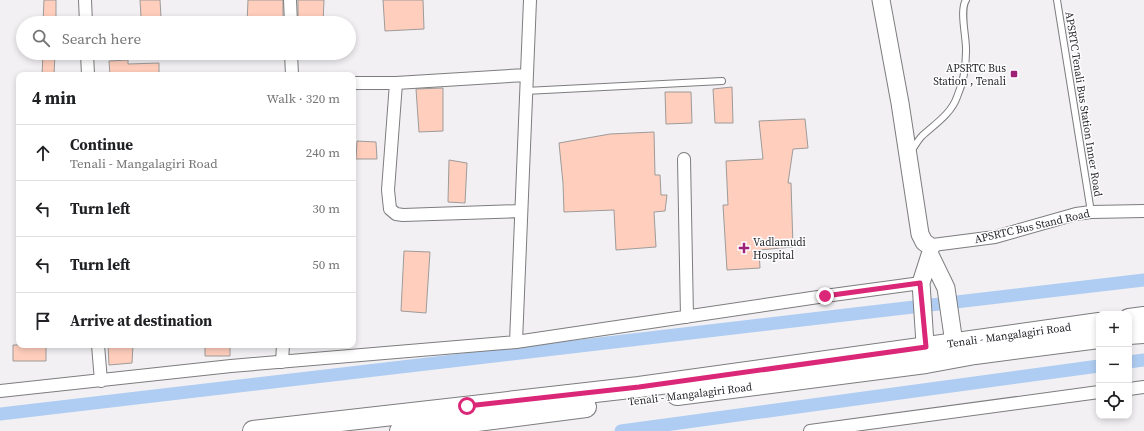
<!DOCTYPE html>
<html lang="en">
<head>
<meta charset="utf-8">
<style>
	:root { --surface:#fff; --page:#f2f2f2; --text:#202124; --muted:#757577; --line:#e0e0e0 }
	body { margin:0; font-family:"Source Serif 4",serif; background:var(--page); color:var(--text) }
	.controls { position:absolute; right:12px; bottom:12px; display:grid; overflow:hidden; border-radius:8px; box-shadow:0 2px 6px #0003 }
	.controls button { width:36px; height:36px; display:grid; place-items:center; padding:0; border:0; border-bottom:1px solid var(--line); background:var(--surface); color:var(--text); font:20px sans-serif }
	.stop { position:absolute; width:12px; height:12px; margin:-9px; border:3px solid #db2777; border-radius:50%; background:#fff }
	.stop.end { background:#db2777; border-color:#fff; box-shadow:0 1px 4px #0008 }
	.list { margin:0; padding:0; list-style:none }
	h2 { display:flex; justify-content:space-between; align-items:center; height:52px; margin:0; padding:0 16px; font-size:17px }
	h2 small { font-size:13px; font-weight:400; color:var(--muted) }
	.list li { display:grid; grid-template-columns:26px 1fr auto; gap:12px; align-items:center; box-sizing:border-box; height:56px; padding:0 16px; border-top:1px solid var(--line) }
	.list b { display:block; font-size:15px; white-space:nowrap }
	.list p { margin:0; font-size:13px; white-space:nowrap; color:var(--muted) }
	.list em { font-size:13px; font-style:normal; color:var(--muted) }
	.icon { flex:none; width:22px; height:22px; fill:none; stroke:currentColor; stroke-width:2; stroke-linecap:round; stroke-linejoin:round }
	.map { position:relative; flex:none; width:1144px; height:431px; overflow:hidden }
	.search { position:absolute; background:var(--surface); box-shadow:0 2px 6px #0003; left:16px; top:16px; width:340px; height:44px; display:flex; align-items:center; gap:10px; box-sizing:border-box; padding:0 14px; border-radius:22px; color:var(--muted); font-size:15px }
	.panel { position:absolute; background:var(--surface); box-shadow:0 2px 6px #0003; left:16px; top:72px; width:340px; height:276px; border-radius:8px }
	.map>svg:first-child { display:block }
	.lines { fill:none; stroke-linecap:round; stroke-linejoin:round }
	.canal { stroke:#afcdf2; stroke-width:13 }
	.building { fill:#ffcebc; stroke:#9e9b9a }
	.lane-casing { stroke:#7d7c7e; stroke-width:8 }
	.street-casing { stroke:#7d7c7e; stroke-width:14 }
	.secondary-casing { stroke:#7d7c7e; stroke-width:19 }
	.primary-casing { stroke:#7d7c7e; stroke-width:22 }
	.lane { stroke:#fff; stroke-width:6 }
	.street { stroke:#fff; stroke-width:12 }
	.secondary { stroke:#fff; stroke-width:17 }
	.primary { stroke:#fff; stroke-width:20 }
	.route { stroke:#db2777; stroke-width:5 }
	.poi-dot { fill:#9e2278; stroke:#fefdff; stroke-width:1.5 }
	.labels { text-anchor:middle; stroke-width:3; stroke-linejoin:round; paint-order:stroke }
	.poi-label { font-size:11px; fill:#292829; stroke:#fefdff; text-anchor:end }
	.street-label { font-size:11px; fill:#292829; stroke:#fefdff }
</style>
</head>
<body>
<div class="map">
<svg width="1144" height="431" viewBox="0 0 1144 431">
	<rect width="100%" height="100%" fill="#f2f0f3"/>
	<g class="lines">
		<!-- canal -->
		<path class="canal" d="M 1129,362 L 1144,360
			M 0,414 L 1144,280
			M 621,431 L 1099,366"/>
	</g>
	<!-- building -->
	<path class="building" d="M 44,0 L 56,0 L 56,23 L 43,23 Z
		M 140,0 L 160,0 L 161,17 L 141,17 Z
		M 248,0 L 283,0 L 283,23 L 247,23 Z
		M 298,0 L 324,0 L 323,23 L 298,23 Z
		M 383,0 L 423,0 L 424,29 L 385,31 Z
		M 43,53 L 55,53 L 54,75 L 42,75 Z
		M 128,60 L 128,64 L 159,63 L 159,75 L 110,75 L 109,61 Z
		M 732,87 L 733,123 L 715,123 L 713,89 Z
		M 443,88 L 443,131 L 419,132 L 416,89 Z
		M 665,92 L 691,92 L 692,123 L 666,124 Z
		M 805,119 L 808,148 L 793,149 L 788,183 L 791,183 L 793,247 L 759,250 L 760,268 L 727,270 L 723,205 L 728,205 L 726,161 L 763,159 L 759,121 Z
		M 654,132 L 655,175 L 660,175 L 661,195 L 667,195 L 665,211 L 654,212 L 656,247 L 616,250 L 614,210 L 564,212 L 563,183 L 559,143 L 610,134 Z
		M 357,141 L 376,142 L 377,159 L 356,159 Z
		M 449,160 L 467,163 L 465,203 L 448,202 Z
		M 404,251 L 430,252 L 426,313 L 401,311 Z
		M 13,345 L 46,345 L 46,361 L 13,361 Z
		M 108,345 L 133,345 L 132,363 L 109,365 Z
		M 205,345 L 230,345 L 230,356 L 205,356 Z"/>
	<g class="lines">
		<defs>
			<path id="lane" d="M 1057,0 L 1091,212
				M 525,91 L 722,81
				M 911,151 C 915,146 918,140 922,136 C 935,124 951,114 957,97 C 963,83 966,67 966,52 C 967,39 959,11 966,0"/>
			<path id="street" d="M 85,0 L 86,23
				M 290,0 L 291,23
				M 87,53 L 88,75
				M 291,53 L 292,75
				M 353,83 L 396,83 L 526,75
				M 396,83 L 388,190 L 390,209 L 396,214 L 403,215 L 521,211
				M 684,159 L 687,317
				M 930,254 L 931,247 L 933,245 L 995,237 L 1076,214 L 1091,212 L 1144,211
				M 516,342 L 530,0
				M 98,345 L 101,381
				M 282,362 L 283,345
				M 1129,389 L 1144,387
				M 0,391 L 231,366 L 516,342 L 825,296 L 921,283
				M 810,431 L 1099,392"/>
			<path id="secondary" d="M 881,0 L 900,103 L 920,234 L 924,242 L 931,247
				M 930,255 L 946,288 L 956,357
				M 926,359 L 921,283 L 930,255"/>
			<path id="primary" d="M 1129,319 L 1144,317
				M 1129,334 L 1144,333
				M 677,395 L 926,363 L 975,354 L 1099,338
				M 253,431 L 639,387 L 1099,323
				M 400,431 L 586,407"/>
		</defs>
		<!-- lane casing -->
		<use href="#lane" class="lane-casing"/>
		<!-- street casing -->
		<use href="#street" class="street-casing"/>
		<!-- secondary casing -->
		<use href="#secondary" class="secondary-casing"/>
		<!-- primary casing -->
		<use href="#primary" class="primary-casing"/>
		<!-- lane -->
		<use href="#lane" class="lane"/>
		<!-- street -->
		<use href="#street" class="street"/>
		<!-- secondary -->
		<use href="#secondary" class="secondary"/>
		<!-- primary -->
		<use href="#primary" class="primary"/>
	</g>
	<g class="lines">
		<!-- route -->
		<path class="route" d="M 467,406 L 639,387 L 926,347 L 920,283 L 825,296"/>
	</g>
	<!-- markers -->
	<g class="poi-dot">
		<rect x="1010" y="70" width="8" height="8" rx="2"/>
		<path d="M742 242h4v4h4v4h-4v4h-4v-4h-4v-4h4z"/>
	</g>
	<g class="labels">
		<!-- poi labels -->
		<g class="poi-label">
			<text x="1006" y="72">APSRTC Bus<tspan x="1006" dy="13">Station , Tenali</tspan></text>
			<text x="753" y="246" text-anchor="start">Vadlamudi<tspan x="753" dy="13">Hospital</tspan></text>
		</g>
		<!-- street labels -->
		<g class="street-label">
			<text transform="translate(1084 104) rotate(81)" y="4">APSRTC Tenali Bus Station Inner Road</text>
			<text transform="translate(1032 226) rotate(-13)" y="4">APSRTC Bus Stand Road</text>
			<text transform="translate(1009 335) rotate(-8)" y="4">Tenali - Mangalagiri Road</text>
			<text transform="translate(690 394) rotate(-7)" y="4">Tenali - Mangalagiri Road</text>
		</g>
	</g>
</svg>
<div class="controls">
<button>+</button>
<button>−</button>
<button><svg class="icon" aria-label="locate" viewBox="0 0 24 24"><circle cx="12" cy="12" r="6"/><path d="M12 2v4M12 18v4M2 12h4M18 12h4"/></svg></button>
</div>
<div class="stop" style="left:467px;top:406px"></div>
<div class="stop end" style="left:825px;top:296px"></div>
<div class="search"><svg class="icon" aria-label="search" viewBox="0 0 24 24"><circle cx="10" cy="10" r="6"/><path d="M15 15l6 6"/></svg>Search here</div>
<section class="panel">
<h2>4 min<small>Walk · 320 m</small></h2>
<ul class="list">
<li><svg class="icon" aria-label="ahead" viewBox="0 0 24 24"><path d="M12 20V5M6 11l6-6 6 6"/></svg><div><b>Continue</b><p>Tenali - Mangalagiri Road</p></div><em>240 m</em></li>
<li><svg class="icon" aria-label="left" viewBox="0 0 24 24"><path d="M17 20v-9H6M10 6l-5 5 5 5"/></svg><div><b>Turn left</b></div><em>30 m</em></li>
<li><svg class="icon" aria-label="left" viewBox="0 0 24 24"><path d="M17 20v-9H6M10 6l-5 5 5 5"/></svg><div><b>Turn left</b></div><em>50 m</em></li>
<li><svg class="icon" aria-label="arrive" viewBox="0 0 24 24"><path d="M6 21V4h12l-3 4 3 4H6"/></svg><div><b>Arrive at destination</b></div></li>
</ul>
</section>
</div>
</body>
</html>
